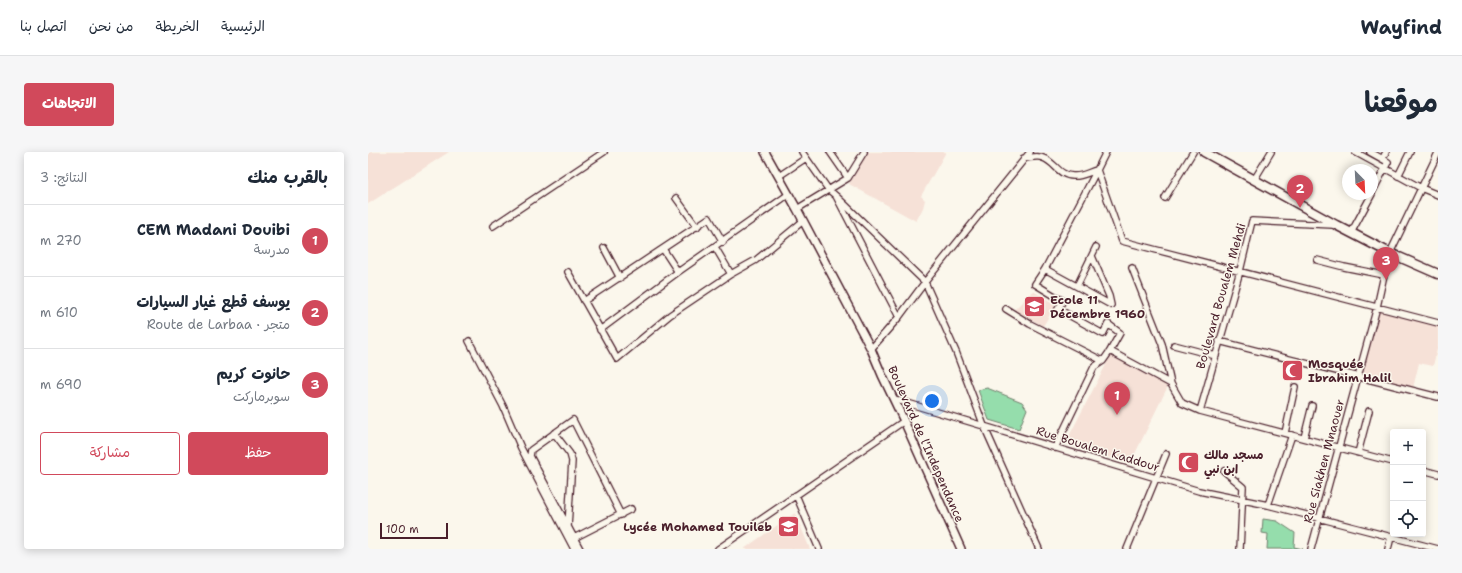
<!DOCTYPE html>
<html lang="ar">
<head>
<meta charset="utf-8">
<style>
	:root { --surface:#fff; --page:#f6f6f7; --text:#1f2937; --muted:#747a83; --line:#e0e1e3; --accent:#d1495b }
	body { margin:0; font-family:"Shantell Sans","Playpen Sans Arabic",sans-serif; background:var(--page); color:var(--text); direction:rtl }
	.controls { position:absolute; right:12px; bottom:12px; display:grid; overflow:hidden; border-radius:4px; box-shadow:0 2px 10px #0003 }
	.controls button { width:36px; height:36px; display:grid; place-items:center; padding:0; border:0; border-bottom:1px solid var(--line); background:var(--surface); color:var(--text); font:20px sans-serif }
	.compass { position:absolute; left:974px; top:12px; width:36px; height:36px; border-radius:50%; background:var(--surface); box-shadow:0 2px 10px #0003; rotate:156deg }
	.scale { position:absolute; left:12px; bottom:10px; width:68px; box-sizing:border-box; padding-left:4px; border:2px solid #4a1f2b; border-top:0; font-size:11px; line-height:14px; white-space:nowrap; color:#4a1f2b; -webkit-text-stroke:3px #fbf7ec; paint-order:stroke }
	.you { position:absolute; left:564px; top:249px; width:14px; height:14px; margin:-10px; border:3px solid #fff; border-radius:50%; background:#1a73e8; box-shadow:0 0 0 6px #1a73e833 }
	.badge { display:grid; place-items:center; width:26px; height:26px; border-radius:50%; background:var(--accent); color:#fff; font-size:13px; font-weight:700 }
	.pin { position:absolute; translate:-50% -33px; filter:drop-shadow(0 1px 2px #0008) }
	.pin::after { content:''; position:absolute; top:21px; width:14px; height:12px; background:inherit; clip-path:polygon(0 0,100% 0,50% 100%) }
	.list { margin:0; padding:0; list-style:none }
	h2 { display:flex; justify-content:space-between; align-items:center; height:52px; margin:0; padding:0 16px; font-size:17px }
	h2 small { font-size:13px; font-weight:400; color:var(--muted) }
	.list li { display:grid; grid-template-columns:26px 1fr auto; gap:12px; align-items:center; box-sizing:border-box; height:72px; padding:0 16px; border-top:1px solid var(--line) }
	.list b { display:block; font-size:15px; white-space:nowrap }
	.list p { margin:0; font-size:13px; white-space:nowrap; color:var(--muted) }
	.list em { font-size:13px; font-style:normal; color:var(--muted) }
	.actions { display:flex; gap:8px; padding:12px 16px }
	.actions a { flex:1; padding:9px 0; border:1px solid var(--accent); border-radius:4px; text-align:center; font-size:14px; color:var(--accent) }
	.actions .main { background:var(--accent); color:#fff }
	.icon { flex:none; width:22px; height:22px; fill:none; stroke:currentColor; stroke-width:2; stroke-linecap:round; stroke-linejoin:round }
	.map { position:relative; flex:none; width:1070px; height:397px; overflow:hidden; direction:ltr; border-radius:4px }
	header { display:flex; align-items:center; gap:24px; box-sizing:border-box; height:56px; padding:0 20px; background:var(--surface); border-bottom:1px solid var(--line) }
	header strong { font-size:19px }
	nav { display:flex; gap:22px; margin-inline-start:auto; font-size:14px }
	.intro { display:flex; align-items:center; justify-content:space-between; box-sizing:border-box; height:96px; padding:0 24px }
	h1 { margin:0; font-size:28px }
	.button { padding:10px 18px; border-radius:4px; background:var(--accent); color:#fff; font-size:14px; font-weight:700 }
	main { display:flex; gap:24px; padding:0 24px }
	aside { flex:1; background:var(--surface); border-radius:4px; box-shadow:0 2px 10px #0003 }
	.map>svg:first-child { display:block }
	.built { fill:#f6e1d7 }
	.green { fill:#95ddac; stroke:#707e6c }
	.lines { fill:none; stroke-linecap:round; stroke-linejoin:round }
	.minor-casing { stroke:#4a1f2b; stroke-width:8 }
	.tertiary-casing { stroke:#4a1f2b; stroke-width:10 }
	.secondary-casing { stroke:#4a1f2b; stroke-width:11 }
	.minor { stroke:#fbf7ec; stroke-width:5.5 }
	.tertiary { stroke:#fbf7ec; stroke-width:7 }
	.secondary { stroke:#fbf7ec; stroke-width:8 }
	.labels { text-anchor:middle; stroke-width:3; stroke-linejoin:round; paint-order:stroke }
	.street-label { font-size:12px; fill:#4a1f2b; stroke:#fbf7ec }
	.poi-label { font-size:12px; font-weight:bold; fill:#4a1f2b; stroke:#fbf7ec; text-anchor:start }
</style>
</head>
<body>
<header>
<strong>Wayfind</strong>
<nav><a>الرئيسية</a><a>الخريطة</a><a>من نحن</a><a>اتصل بنا</a></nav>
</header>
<div class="intro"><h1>موقعنا</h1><a class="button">الاتجاهات</a></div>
<main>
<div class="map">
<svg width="1070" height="397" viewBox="0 0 1070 397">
	<rect width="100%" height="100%" fill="#fbf7ec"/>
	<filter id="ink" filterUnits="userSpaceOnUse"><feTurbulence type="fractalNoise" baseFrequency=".025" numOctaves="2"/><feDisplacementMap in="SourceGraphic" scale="8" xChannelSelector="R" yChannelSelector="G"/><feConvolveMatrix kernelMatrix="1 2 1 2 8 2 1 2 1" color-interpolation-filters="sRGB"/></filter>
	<g filter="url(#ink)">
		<!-- built -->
		<path class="built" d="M 0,0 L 81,0 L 0,52 Z
			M 499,0 L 578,0 L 553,44 L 557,48 L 555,56 L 548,69 L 481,32 Z
			M 665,139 L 688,153 L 675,174 L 646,158 Z
			M 1010,158 L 1070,173 L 1070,193 L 1065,214 L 1051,211 L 1045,236 L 994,223 Z
			M 743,203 L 800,234 L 762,312 L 697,292 Z
			M 427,361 L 442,397 L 376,397 L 387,389 Z"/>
		<!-- green -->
		<path class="green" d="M 619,236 L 654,250 L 659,257 L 651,277 L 621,268 L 610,238 Z
			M 895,367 L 909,369 L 927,381 L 926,395 L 935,397 L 899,397 L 900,382 L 894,381 Z"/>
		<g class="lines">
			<defs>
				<path id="minor" d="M 434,0 L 460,37 L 468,44 L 531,165
					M 462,0 L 480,26
					M 987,0 L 1053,36 L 1070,43
					M 1002,0 L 1020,10 L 1004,41
					M 656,6 C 662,6 670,3 675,6 C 687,10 691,24 705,24 C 713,25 721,20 729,18 L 738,0
					M 1015,6 L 1018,0
					M 729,18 L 754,89 L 1070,171
					M 729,18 L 677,117 L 667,132 L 695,149 L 690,157 L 735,182 L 740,172 L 752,181 L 742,199
					M 411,24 L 438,6
					M 1030,24 L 1042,0
					M 886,28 L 903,0
					M 468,44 L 557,130 L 588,200 L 616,274 L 671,397
					M 308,46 L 329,75
					M 797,46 L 825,0
					M 429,57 L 480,26 L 496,0
					M 125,74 L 236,0
					M 983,81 L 1004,42
					M 347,95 L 363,122
					M 236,96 L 252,126
					M 295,97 L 310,120
					M 949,108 L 976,115 L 1016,123
					M 764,116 L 794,192 L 803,232 L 814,251 L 832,259 L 1025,310
					M 677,117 L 743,153 L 741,144 L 724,104
					M 200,120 L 249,207 L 302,163 L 363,122 L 388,108 L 435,69
					M 709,134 L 728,95
					M 216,149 L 341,66 L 355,90
					M 638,157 L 662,172 L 735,209
					M 232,178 L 310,120 L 421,42
					M 101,189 L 135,254 L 153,296 L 206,397
					M 851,189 L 1070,245
					M 806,193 L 848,204
					M 503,197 L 531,165 L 557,130 L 662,0
					M 526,247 L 831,339 L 900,353 L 1070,397
					M 832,259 L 872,119 L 884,69 L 965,73
					M 186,281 L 202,302 L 204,309 L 200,375
					M 917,281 L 927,235
					M 936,286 L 944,254
					M 687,296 L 726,215 L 735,209 L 742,199 L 803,232
					M 990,301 L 1001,259
					M 1055,318 L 1070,322
					M 856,319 L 875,335 L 872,397
					M 428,343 L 451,397
					M 900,353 L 924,283
					M 206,386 L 263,357
					M 212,397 L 162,304 L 163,298 L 205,268 L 253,363
					M 350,397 L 536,269
					M 759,397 L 798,302
					M 943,397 L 1009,155 L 1016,123 L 1022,101 L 1070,1
					M 1020,397 L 1023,385"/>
				<path id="tertiary" d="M 397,0 L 429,57 L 503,197 L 514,223 L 536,269 L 593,397"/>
				<path id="secondary" d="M 836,0 L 968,73 L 1022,101 L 1070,122"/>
			</defs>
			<!-- minor casing -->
			<use href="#minor" class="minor-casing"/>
			<!-- tertiary casing -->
			<use href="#tertiary" class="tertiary-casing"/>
			<!-- secondary casing -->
			<use href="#secondary" class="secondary-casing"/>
			<!-- minor -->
			<use href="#minor" class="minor"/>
			<!-- tertiary -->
			<use href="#tertiary" class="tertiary"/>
			<!-- secondary -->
			<use href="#secondary" class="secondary"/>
		</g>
	</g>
	<!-- icons -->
	<defs>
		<symbol id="school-square" viewBox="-11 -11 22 22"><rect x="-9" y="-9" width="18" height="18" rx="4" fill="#d1495b" stroke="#fbf7ec"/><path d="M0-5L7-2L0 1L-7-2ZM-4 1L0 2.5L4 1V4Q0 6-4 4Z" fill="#fff"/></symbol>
		<symbol id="mosque-square" viewBox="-11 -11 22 22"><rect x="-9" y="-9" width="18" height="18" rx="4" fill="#d1495b" stroke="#fbf7ec"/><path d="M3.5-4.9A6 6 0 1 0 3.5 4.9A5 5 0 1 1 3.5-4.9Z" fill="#fff"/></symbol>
	</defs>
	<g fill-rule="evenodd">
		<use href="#school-square" x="654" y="142" width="25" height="25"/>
		<use href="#mosque-square" x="912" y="206" width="25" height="25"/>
		<use href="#mosque-square" x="808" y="298" width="25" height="25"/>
		<use href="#school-square" x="408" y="362" width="25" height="25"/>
	</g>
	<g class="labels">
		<!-- street labels -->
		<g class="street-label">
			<text transform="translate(853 144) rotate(-74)" y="4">Boulevard Boualem Mehdi</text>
			<text transform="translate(558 292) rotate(66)" y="4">Boulevard de l'Independance</text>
			<text transform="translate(730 297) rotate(17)" y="4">Rue Boualem Kaddour</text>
			<text transform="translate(956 309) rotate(-75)" y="4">Rue Siakhen Mnaouer</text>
		</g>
		<!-- poi labels -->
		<g class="poi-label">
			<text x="682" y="152">Ecole 11<tspan x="682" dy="14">Décembre 1960</tspan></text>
			<text x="940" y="216">Mosquée<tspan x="940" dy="14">Ibrahim Halil</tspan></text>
			<text x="836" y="307">مسجد مالك<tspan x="836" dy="14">ابن نبي</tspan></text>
			<text x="404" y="379" text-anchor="end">Lycée Mohamed Touileb</text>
		</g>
	</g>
</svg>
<div class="controls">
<button>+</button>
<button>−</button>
<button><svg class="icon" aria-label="locate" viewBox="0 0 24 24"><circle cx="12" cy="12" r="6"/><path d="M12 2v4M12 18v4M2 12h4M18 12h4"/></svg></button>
</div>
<svg class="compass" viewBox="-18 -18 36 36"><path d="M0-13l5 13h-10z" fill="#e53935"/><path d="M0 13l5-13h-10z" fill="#747a83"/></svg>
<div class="scale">100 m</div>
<div class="you"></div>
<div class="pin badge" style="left:749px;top:263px">1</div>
<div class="pin badge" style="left:932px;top:56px">2</div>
<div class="pin badge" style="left:1018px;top:128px">3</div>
</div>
<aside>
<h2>بالقرب منك<small>النتائج: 3</small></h2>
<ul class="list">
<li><span class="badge">1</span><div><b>CEM Madani Douibi</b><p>مدرسة</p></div><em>270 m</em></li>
<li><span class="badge">2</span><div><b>يوسف قطع غيار السيارات</b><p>متجر · Route de Larbaa</p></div><em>610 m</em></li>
<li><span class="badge">3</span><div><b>حانوت كريم</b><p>سوبرماركت</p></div><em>690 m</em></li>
</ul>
<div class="actions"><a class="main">حفظ</a><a>مشاركة</a></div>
</aside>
</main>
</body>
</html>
